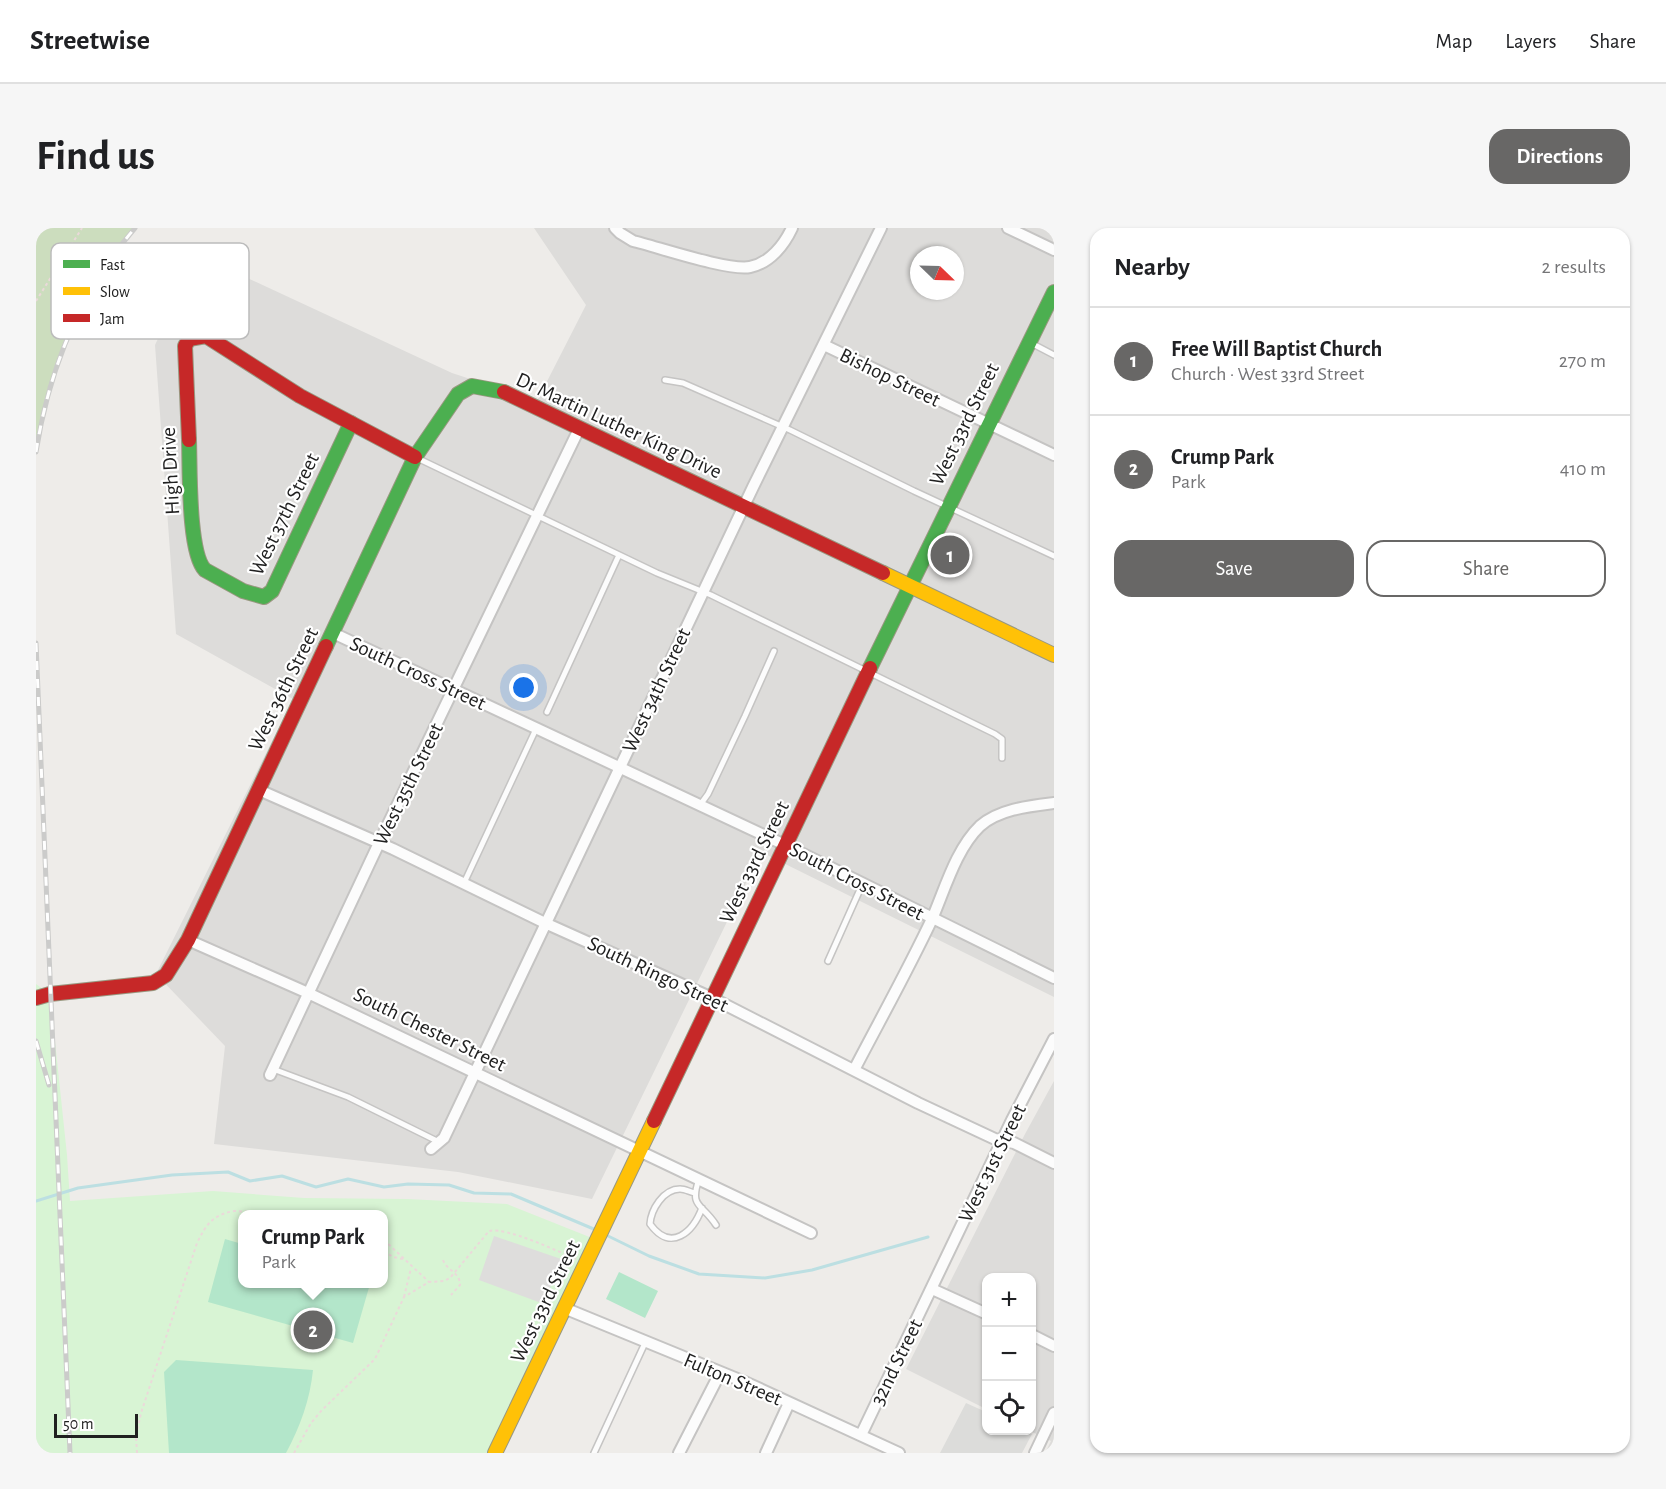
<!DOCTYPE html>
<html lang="en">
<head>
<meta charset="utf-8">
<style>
	:root { --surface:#fff; --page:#f6f6f6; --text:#202124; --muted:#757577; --line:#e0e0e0; --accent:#686766 }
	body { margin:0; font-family:"Alegreya Sans",sans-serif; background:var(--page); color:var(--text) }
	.controls { position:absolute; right:18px; bottom:18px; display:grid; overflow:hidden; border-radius:12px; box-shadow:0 2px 4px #0004 }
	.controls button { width:54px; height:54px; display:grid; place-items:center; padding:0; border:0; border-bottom:2px solid var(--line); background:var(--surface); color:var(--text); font:30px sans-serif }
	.compass { position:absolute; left:874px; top:18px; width:54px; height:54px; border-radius:50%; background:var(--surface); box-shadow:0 2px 4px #0004; rotate:113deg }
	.scale { position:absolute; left:18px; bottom:15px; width:84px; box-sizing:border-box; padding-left:6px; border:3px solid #202020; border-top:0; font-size:16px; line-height:21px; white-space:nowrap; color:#202020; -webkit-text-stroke:4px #fff; paint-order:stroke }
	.you { position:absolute; left:488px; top:460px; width:21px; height:21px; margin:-15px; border:4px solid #fff; border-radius:50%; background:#1a73e8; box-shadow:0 0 0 9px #1a73e833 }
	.badge { display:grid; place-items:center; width:39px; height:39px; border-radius:50%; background:var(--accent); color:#fff; font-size:20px; font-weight:700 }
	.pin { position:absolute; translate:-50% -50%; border:3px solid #fff; box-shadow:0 2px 6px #0006 }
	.popup { position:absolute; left:202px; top:982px; width:150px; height:78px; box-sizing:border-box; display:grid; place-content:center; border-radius:12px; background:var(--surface); filter:drop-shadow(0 2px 4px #0005); font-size:20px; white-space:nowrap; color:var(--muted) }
	.popup b { font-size:22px; color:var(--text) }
	.popup::after { content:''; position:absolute; left:50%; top:100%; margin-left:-12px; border:12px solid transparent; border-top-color:var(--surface) }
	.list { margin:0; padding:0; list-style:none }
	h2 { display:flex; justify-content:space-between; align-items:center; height:78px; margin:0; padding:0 24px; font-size:26px }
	h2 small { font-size:20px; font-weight:400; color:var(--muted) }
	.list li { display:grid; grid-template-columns:39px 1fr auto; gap:18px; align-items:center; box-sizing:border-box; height:108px; padding:0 24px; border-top:2px solid var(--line) }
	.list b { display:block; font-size:22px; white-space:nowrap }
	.list p { margin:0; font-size:20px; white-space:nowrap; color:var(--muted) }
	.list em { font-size:20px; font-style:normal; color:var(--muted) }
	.actions { display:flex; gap:12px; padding:18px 24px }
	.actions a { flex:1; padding:14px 0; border:2px solid var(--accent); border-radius:18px; text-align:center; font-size:21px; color:var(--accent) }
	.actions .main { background:var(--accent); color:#fff }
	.icon { flex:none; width:33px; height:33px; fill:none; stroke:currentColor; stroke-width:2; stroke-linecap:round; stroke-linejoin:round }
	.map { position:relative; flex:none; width:1018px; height:1225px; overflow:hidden; border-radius:18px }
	header { display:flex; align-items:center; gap:36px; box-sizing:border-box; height:84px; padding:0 30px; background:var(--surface); border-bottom:2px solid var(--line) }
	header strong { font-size:28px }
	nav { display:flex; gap:33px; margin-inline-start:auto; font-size:21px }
	.intro { display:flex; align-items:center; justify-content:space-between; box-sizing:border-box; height:144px; padding:0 36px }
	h1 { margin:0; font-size:42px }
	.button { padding:15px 27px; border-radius:18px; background:var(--accent); color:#fff; font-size:21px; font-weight:700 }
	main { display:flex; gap:36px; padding:0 36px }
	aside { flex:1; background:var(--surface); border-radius:18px; box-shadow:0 2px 4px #0004 }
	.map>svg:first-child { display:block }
	.residential { fill:#dddcda; fill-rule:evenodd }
	.religious { fill:#dcdcda }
	.forest { fill:#ccddbe }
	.park { fill:#d8f4d4; fill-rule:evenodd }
	.pitch { fill:#b3e6ca }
	.parking { fill:#dedddc }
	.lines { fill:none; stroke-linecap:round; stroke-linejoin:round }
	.stream { stroke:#bcdfe2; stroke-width:3 }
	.lane-casing { stroke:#c5c4c3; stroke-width:8 }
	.street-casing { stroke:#c5c4c3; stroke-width:14 }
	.fast-casing { stroke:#999880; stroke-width:16 }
	.slow-casing { stroke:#999880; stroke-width:16 }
	.jam-casing { stroke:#999880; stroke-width:16 }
	.path { stroke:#ebd9da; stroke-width:2; stroke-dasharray:3 3; stroke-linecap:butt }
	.lane { stroke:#fcfcfc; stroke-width:5 }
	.street { stroke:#fcfcfc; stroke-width:10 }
	.fast { stroke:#4caf50; stroke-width:14 }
	.slow { stroke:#ffc107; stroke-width:14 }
	.jam { stroke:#c62828; stroke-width:14 }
	.rail-casing { stroke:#cbcbca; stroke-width:5 }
	.rail { stroke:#fff; stroke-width:3; stroke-dasharray:9; stroke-linecap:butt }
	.labels { text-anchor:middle; stroke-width:4.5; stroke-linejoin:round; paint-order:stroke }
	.street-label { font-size:21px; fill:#202020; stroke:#fff }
	.key { fill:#fff; stroke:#bcbcbc; stroke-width:1.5 }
	.key-label { font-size:16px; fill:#202020 }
</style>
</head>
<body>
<header>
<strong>Streetwise</strong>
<nav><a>Map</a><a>Layers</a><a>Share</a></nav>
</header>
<div class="intro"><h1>Find us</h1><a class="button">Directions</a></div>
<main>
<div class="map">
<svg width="1018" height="1225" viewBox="0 0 1018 1225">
	<rect width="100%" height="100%" fill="#eeece9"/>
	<!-- residential -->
	<path class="residential" d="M 498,0 L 1018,0 L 1018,769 L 725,624 L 556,971 L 422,944 L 178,916 L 189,818 L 120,746 L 257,471 L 140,406 L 119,117 L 162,27 L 416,145 L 501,173 L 550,77 ZM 883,27 L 919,27 L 919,63 L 883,63 Z
		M 1018,853 L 1018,1225 L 1009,1225 L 1015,1213 L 994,1203 L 996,1202 L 996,1050 L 951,1050 L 950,1181 L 870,1141 L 989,906 Z"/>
	<!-- religious -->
	<path class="religious" d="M 930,1175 L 950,1184 L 951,1202 L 989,1203 L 996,1206 L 986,1225 L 904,1225 Z"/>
	<!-- forest -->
	<path class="forest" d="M 0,0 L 99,0 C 44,64 13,141 0,224 Z"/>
	<!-- park -->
	<path class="park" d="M 0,756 L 14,766 L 31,927 L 34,973 L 177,963 L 268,970 L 371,971 L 471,976 L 561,1012 L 458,1225 L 0,1225 ZM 206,986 L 348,986 L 348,1056 L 206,1056 Z"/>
	<!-- pitch -->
	<path class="pitch" d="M 189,1011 L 206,1016 L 206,1056 L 334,1056 L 317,1115 L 172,1074 Z
		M 583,1044 L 622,1063 L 609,1090 L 570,1071 Z
		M 140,1132 L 277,1142 C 274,1172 264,1199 250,1225 L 133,1225 L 128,1144 Z"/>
	<!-- parking -->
	<path class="parking" d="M 458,1008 L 525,1031 L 508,1076 L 443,1052 Z"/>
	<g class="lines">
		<!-- stream -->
		<path class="stream" d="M 0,973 L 42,960 L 136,947 L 192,944 L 214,953 L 246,948 L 280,959 L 312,951 L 348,959 L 372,956 L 413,957 L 438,965 L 475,966 L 560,1002
			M 568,1006 L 613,1028 L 663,1046 L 729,1050 L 776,1042 L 892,1009"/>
		<defs>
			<path id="lane" d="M 995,115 L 1018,127
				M 629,152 L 647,155 L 754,202 L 878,263 L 1018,328
				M 379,229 L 621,345 L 675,367 L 959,506 L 966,511 L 966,530
				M 511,484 L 583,327
				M 664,577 L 672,566 L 709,488 L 738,423
				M 428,655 L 500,501
				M 792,733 L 826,657
				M 237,841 L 312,869 L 403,914
				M 663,951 C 653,980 666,975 680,997
				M 659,965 C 654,964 649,961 644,961 C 627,961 615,982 614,996 C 635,1025 657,1004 666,980
				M 558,1225 L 609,1115"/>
			<path id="street" d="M 579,0 L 584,5 L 597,13 C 622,19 692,43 714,39 C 734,35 748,17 756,0
				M 972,0 L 1018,22
				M 788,117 L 1018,227
				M 297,405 L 749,617 L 1018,750
				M 223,562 L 357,621 L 509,695 L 676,770 L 882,875 L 959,911 L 978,915 L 1018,935
				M 152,712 L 272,765 L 775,1005
				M 818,842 C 844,792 872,742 896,691 C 909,661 920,621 944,598 C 963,581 994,578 1018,575
				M 234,847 L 343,615 L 543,201
				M 395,921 L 408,910 L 717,259 L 845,0
				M 896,1061 L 951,1086
				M 528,1080 L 711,1155 L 863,1225
				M 996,1107 L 1018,1118
				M 825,1207 L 976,892 L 1018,811
				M 643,1225 L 684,1145
				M 730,1225 L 753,1175
				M 999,1225 L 1018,1185"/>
			<path id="fast" d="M 153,212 C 154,239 152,325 169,342 L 207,363 L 228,369 L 236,363 L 315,195
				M 290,418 L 379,229 L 422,166 L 436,158 L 468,164
				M 834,440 L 1018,64"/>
			<path id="slow" d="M 847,345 L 1018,427
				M 459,1225 L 618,893"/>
			<path id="jam" d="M 468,164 L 847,345
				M 153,212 L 149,118 L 153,111 L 170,108 L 264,168 L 379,229
				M 0,770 L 14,766 L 117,755 L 130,747 L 152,712 L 290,418
				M 618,893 L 834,440"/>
		</defs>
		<!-- lane casing -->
		<use href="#lane" class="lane-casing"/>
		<!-- street casing -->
		<use href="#street" class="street-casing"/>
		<!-- fast casing -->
		<use href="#fast" class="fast-casing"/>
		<!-- slow casing -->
		<use href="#slow" class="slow-casing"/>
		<!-- jam casing -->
		<use href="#jam" class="jam-casing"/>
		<!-- path -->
		<path class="path" d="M 0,73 L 46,0
			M 348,1012 L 393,1054
			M 348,1023 L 357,1029 L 367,1031
			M 407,1032 C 411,1043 424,1044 424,1057 L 415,1067
			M 368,1069 L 375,1040
			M 101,1225 L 100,1208 L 105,1185 L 161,1015 C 170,997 176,987 198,983 L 259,986
			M 258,1225 L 275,1195 L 286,1182 L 339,1131 L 368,1069 L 393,1054 L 408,1053 L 414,1050 L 453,1003 C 471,999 521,1023 540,1031"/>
		<!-- lane -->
		<use href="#lane" class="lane"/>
		<!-- street -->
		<use href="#street" class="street"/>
		<!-- fast -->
		<use href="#fast" class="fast"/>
		<!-- slow -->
		<use href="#slow" class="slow"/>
		<!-- jam -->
		<use href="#jam" class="jam"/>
		<defs>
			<path id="rail" d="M 0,224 C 13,141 44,64 99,0
				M 0,415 L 34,1225
				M 0,813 L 13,857"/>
		</defs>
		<!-- rail casing -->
		<use href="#rail" class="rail-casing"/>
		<!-- rail -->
		<use href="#rail" class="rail"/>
	</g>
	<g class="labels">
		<!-- street labels -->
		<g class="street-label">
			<text transform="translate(854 149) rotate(26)" y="7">Bishop Street</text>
			<text transform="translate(928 196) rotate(-64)" y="7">West 33rd Street</text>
			<text transform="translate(583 197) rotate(25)" y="7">Dr Martin Luther King Drive</text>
			<text transform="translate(134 243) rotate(-93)" y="7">High Drive</text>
			<text transform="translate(248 286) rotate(-64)" y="7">West 37th Street</text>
			<text transform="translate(382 445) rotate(25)" y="7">South Cross Street</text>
			<text transform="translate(247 461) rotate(-64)" y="7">West 36th Street</text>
			<text transform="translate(620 462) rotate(-65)" y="7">West 34th Street</text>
			<text transform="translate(372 556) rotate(-64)" y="7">West 35th Street</text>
			<text transform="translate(718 634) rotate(-64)" y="7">West 33rd Street</text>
			<text transform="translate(821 653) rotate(27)" y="7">South Cross Street</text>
			<text transform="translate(622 746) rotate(25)" y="7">South Ringo Street</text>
			<text transform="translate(394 801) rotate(26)" y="7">South Chester Street</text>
			<text transform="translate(956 935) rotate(-64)" y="7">West 31st Street</text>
			<text transform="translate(509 1073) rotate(-64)" y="7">West 33rd Street</text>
			<text transform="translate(860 1134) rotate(-64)" y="7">32nd Street</text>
			<text transform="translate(697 1151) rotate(23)" y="7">Fulton Street</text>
		</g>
	</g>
	<!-- legend -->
	<rect x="15" y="15" width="198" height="96" rx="9" class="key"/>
	<rect x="27" y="32" width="27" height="8" fill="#4caf50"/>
	<rect x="27" y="59" width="27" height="8" fill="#ffc107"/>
	<rect x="27" y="86" width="27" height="8" fill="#c62828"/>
	<g class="key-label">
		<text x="64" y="42">Fast</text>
		<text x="64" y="69">Slow</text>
		<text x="64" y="96">Jam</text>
	</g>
</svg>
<div class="controls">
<button>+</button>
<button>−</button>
<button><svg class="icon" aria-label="locate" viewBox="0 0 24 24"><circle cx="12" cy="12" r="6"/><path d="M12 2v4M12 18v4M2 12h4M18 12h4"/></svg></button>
</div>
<svg class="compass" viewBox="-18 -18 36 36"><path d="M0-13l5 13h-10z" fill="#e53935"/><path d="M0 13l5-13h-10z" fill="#757577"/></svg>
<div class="scale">50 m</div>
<div class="you"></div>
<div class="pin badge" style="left:914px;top:327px">1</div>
<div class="pin badge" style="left:277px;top:1102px">2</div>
<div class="popup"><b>Crump Park</b>Park</div>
</div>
<aside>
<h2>Nearby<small>2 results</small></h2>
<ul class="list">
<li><span class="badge">1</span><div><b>Free Will Baptist Church</b><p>Church · West 33rd Street</p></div><em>270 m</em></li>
<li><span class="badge">2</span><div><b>Crump Park</b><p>Park</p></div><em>410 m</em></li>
</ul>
<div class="actions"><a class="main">Save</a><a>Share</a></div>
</aside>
</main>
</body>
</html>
